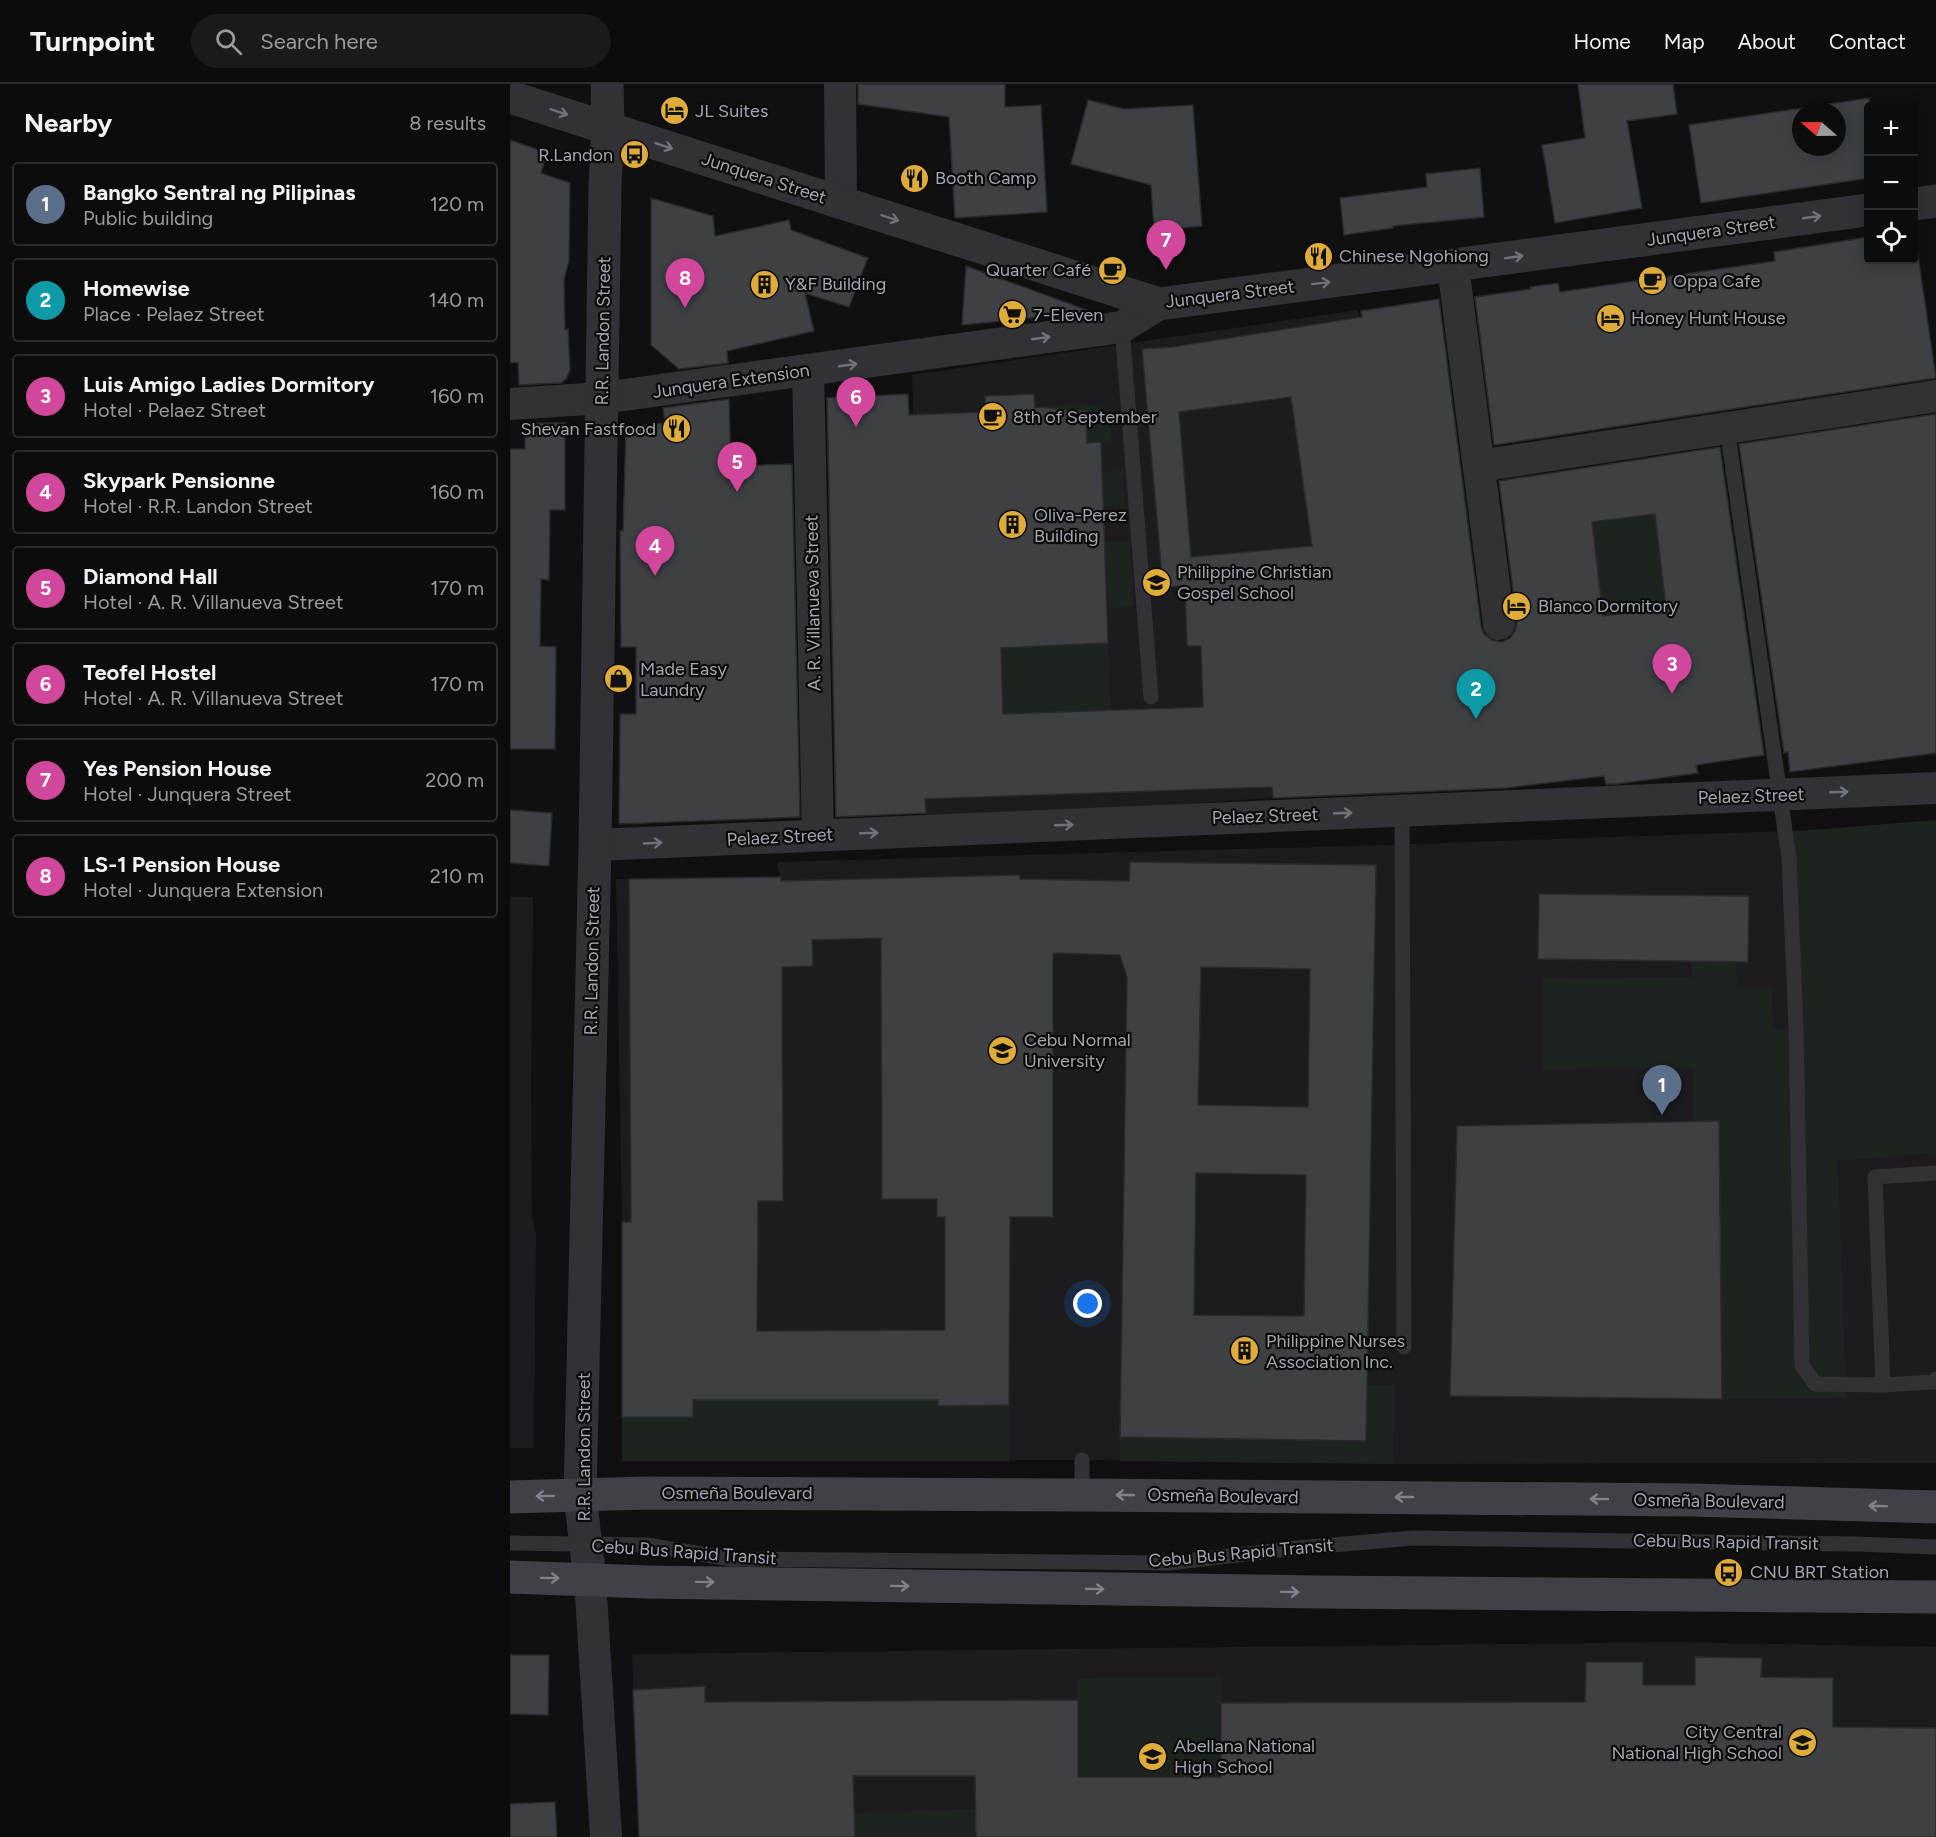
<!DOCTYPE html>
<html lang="en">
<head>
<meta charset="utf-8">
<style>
	:root { --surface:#0c0c0d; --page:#1a1a1b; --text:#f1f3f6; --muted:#9a9b9d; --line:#2c2c2e; --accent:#7c3aed }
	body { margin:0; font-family:Figtree,sans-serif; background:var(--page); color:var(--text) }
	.controls { position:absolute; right:18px; top:18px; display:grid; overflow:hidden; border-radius:6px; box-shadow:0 3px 15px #0003 }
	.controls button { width:54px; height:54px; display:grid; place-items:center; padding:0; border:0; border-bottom:2px solid var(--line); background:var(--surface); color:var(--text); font:30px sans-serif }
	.compass { position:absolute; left:1282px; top:18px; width:54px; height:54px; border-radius:50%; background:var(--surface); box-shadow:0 3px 15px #0003; rotate:290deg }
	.you { position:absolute; left:578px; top:1220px; width:21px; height:21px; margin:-15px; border:4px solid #fff; border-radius:50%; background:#1a73e8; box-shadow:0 0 0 9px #1a73e833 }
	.badge { display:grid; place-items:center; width:39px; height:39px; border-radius:50%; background:var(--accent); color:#fff; font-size:20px; font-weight:700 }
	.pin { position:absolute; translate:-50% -50px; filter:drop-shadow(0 2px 3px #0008) }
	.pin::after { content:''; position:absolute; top:32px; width:21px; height:18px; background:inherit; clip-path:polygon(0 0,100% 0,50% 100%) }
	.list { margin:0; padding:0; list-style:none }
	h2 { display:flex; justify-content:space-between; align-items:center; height:78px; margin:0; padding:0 24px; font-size:26px }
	h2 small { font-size:20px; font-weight:400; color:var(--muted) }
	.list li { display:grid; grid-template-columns:39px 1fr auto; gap:18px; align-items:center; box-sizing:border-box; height:84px; margin:0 12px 12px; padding:0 12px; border:2px solid var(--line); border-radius:6px }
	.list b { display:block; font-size:22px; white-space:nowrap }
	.list p { margin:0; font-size:20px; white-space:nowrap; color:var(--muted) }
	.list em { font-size:20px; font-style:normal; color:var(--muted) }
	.icon { flex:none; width:33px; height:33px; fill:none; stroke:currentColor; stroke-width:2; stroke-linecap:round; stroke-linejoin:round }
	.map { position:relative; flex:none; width:1426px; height:1753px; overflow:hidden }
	header { display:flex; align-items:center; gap:36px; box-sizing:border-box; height:84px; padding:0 30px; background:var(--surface); border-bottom:2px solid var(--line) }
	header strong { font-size:28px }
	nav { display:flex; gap:33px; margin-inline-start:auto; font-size:21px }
	.search { width:420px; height:54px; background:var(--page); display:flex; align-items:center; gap:15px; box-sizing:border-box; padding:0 21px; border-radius:33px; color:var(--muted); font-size:22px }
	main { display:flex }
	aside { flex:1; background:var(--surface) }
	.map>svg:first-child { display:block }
	.built { fill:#1c1c1e }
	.green { fill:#1d241e }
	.building { fill:#3f4044; stroke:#2a2a2d; stroke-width:1.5; fill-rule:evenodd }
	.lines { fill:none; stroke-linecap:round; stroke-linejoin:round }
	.service { stroke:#323236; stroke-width:15 }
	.minor { stroke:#323236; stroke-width:32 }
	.tertiary { stroke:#323236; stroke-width:33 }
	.secondary { stroke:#404146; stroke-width:33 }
	.oneway { stroke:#70727a }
	.oneway2 { stroke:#80838c }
	.labels { text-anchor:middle; stroke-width:4.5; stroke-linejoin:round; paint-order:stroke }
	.poi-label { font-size:18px; fill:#a3a7b1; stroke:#0b0b0c; text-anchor:start }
	.street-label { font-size:18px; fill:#a3a7b1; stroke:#0b0b0c }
</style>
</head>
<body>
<header>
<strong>Turnpoint</strong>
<div class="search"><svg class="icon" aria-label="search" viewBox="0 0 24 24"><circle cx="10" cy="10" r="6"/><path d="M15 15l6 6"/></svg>Search here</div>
<nav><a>Home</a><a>Map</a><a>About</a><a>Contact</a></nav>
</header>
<main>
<aside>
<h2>Nearby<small>8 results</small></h2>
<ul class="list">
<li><span class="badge" style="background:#5c6f8a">1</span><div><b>Bangko Sentral ng Pilipinas</b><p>Public building</p></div><em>120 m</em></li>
<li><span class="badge" style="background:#0f9aa8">2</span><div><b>Homewise</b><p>Place · Pelaez Street</p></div><em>140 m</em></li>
<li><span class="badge" style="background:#d1479c">3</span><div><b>Luis Amigo Ladies Dormitory</b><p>Hotel · Pelaez Street</p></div><em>160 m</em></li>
<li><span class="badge" style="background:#d1479c">4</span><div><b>Skypark Pensionne</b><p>Hotel · R.R. Landon Street</p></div><em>160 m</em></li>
<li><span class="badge" style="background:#d1479c">5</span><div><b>Diamond Hall</b><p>Hotel · A. R. Villanueva Street</p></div><em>170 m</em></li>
<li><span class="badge" style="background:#d1479c">6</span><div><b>Teofel Hostel</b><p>Hotel · A. R. Villanueva Street</p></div><em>170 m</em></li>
<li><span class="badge" style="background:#d1479c">7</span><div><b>Yes Pension House</b><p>Hotel · Junquera Street</p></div><em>200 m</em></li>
<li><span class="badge" style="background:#d1479c">8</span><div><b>LS-1 Pension House</b><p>Hotel · Junquera Extension</p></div><em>210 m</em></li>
</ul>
</aside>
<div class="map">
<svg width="1426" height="1753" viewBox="0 0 1426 1753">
	<rect width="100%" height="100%" fill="#101011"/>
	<!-- built -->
	<path class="built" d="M 848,226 L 910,704 L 416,737 L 402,291 Z
		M 1426,736 L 1426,1379 L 883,1380 L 572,1376 L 112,1377 L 112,1138 L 106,795 L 270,793 L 267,778 L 873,761 L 1332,745 Z
		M 0,813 L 23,813 L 21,1004 L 22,1135 L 26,1150 L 24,1364 L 0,1364 Z
		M 1162,1558 L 1426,1563 L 1426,1753 L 129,1753 L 122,1570 Z"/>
	<!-- green -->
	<path class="green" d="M 575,319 L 589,323 L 600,333 L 602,357 L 577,359 L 575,327 L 525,323 Z
		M 613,386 L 615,421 L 593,423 L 592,388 Z
		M 1145,430 L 1159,550 L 1122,529 L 1084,533 L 1072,439 Z
		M 620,457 L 624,523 L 599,524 L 594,458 Z
		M 598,559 L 601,626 L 493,630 L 490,563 Z
		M 1426,736 L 1426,1069 L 1328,1077 L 1336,1314 L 1212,1315 L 1209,1037 L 1184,1037 L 1183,984 L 1033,985 L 1033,895 L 1182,893 L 1181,877 L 1226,878 L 1227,904 L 1262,904 L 1263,946 L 1285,945 L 1276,748 Z
		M 857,1301 L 885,1301 L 883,1380 L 610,1377 L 610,1353 L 856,1357 Z
		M 183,1316 L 428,1316 L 429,1322 L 499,1321 L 499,1377 L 112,1377 L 112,1333 L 183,1333 Z
		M 711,1593 L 711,1693 L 568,1693 L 568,1594 Z
		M 465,1725 L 466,1753 L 345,1753 L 344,1729 Z"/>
	<!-- building -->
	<path class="building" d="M 348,0 L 495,0 L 495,23 L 531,21 L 537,128 L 445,134 L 439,33 L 348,20 Z
		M 1068,0 L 1163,0 L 1167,30 L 1117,37 L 1132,124 L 1045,139 L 1032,61 L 1075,54 Z
		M 1359,14 L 1359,94 L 1191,119 L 1179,41 ZM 1291,27 L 1327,27 L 1327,63 L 1291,63 Z
		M 578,16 L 614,25 L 683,21 L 692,142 L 644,146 L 641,101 L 561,80 Z
		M 0,56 L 37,69 L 31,89 L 60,99 L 59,177 L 54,195 L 55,246 L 58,245 L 60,286 L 56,295 L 51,299 L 9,301 L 8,278 L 0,279 Z
		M 970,84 L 974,133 L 883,142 L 883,144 L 834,151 L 830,114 L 917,103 L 916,90 Z
		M 141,114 L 203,132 L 205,152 L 279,136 L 281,146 L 358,174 L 339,223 L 295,209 L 304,247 L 217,267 L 218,279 L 169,285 L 141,261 Z
		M 1404,151 L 1405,151 L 1426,294 L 984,361 L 965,213 L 1021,205 L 1020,203 L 1048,199 L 1050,208 L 1265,177 L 1264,168 L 1359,153 L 1359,176 L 1404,176 Z
		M 456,182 L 582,228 L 452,241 Z
		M 929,215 L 971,542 L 974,550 L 982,556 L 992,558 L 1000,554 L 1005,547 L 1007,538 L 989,397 L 1210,363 L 1254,671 L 1186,681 L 1188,689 L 1106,700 L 1096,700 L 1094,692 L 996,704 L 763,714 L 762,703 L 415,715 L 416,729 L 326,733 L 317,314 L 398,310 L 399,331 L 476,328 L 475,312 L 524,310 L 525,323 L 576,327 L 577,359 L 591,358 L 598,559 L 491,564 L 493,630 L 693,623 L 691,562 L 677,562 L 675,502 L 653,503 L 632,265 L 663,263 L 852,233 L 851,227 ZM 781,313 L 802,462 L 681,473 L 669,328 ZM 1145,430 L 1156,524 L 1093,532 L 1082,438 Z
		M 219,315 L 221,382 L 282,380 L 290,733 L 109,740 L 110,630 L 126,630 L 126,563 L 111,563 L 110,447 L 113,447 L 116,343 L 155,339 L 153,324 Z
		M 1426,330 L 1426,669 L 1280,688 L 1278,668 L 1274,669 L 1229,360 Z
		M 15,339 L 55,339 L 55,426 L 40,426 L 39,496 L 31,495 L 30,562 L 46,563 L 45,665 L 0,665 L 0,365 L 15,365 Z
		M 0,726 L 42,729 L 39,782 L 0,779 Z
		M 620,778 L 866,781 L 856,1357 L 610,1353 L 617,893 L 610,871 L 543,869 L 543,1133 L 500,1133 L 499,1321 L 428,1322 L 428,1316 L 183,1316 L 183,1333 L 112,1333 L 112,1138 L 121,1138 L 119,795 L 271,793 L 271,797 L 510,791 L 510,795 L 619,797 ZM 371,854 L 372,1115 L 427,1115 L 427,1133 L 435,1133 L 435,1246 L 247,1247 L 248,1117 L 273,1117 L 272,883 L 303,882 L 302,856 ZM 691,883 L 800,885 L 798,1023 L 688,1021 ZM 686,1089 L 796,1091 L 794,1232 L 684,1231 Z
		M 1029,810 L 1239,812 L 1238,878 L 1028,875 Z
		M 1209,1037 L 1212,1315 L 940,1312 L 947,1042 Z
		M 0,1571 L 39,1571 L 38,1631 L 0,1630 Z
		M 1185,1573 L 1252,1574 L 1251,1593 L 1323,1594 L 1323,1643 L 1426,1644 L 1426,1753 L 466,1753 L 465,1692 L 343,1692 L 345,1753 L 129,1753 L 123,1606 L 195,1602 L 195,1618 L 568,1616 L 568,1693 L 711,1693 L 711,1619 L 1075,1618 L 1076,1578 L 1133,1578 L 1133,1601 L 1185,1601 Z
		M 45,1718 L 47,1753 L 0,1753 L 0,1720 Z"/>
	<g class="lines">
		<!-- service -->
		<path class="service" d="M 612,243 L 641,613
			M 1217,344 L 1279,774 L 1286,945 L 1292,1281 L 1305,1300 L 1373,1301 L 1425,1298 L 1426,1295
			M 892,726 L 894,1263
			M 1373,1301 L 1365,1093 L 1426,1089
			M 572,1411 L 572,1376
			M 0,1459 L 137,1461 L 221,1475 L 659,1479 L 788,1464 L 903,1454 L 1347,1460 L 1426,1463"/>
		<!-- minor -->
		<path class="minor" d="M 330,0 L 331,119
			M 943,182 L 989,540
			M 298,286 L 308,751
			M 0,320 L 92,314 L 612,243 L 649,220
			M 969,382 L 1426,312
			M 85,761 L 1426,704
			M 80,1495 L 96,1753"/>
		<!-- tertiary -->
		<path class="tertiary" d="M 0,13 L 649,220 L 1358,126
			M 1404,120 L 1426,117
			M 80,1495 L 70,1412 L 85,761 L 95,101 L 98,44 L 97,0"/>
		<!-- secondary -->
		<path class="secondary" d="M 0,1413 L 137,1409 L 572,1411 L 1182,1416 L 1426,1423
			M 0,1493 L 137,1498 L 807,1508 L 1426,1513"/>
	</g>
	<!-- one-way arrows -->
	<defs><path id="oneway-shaft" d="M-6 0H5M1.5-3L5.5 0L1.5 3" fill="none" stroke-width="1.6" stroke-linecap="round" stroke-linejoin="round" transform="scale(1.5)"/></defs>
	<g class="oneway">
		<use href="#oneway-shaft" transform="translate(49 28) rotate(18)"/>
		<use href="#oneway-shaft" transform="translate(154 62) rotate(18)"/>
		<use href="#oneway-shaft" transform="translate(1302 133) rotate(-8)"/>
		<use href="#oneway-shaft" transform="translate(380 134) rotate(18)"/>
		<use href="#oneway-shaft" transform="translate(1004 173) rotate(-8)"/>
		<use href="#oneway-shaft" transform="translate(811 199) rotate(-7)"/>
		<use href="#oneway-shaft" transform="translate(531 254) rotate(-8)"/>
		<use href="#oneway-shaft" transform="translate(338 281) rotate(-8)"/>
		<use href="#oneway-shaft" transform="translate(1329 708) rotate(-2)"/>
		<use href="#oneway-shaft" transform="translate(833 729) rotate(-2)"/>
		<use href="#oneway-shaft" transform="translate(554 741) rotate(-2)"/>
		<use href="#oneway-shaft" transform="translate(359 749) rotate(-2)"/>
		<use href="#oneway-shaft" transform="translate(143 759) rotate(-3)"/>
	</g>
	<g class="oneway2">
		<use href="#oneway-shaft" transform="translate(615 1411) rotate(-180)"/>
		<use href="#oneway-shaft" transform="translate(35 1412) rotate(179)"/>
		<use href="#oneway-shaft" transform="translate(894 1413) rotate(-180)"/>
		<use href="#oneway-shaft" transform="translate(1089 1415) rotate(-180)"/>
		<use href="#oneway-shaft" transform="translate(1368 1422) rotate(-178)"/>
		<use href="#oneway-shaft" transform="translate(40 1494) rotate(1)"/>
		<use href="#oneway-shaft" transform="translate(195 1498) rotate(1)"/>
		<use href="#oneway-shaft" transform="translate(390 1502) rotate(1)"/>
		<use href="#oneway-shaft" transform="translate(585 1505) rotate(1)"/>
		<use href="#oneway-shaft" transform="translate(780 1508) rotate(1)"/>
	</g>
	<!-- icons -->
	<defs>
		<symbol id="hotel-disc" viewBox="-11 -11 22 22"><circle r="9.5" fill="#e0ac39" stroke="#0b0b0c"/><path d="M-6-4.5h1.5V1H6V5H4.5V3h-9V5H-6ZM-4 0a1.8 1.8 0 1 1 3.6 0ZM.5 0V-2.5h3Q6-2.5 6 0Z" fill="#111"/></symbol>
		<symbol id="bus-disc" viewBox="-11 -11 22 22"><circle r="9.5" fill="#e0ac39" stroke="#0b0b0c"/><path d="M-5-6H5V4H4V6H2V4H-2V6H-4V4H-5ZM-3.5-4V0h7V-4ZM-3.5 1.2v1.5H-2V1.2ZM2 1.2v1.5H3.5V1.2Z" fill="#111"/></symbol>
		<symbol id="restaurant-disc" viewBox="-11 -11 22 22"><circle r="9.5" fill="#e0ac39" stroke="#0b0b0c"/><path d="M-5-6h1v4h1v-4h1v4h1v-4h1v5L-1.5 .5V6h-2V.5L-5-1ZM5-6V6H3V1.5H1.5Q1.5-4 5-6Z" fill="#111"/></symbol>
		<symbol id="cafe-disc" viewBox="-11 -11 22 22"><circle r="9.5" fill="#e0ac39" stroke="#0b0b0c"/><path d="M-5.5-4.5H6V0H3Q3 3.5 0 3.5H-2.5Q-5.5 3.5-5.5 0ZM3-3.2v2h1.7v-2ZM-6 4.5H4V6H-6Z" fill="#111"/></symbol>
		<symbol id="building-disc" viewBox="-11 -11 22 22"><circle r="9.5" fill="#e0ac39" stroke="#0b0b0c"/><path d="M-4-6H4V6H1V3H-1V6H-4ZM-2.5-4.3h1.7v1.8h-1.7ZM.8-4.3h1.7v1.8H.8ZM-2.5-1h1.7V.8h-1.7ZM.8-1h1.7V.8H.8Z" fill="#111"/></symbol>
		<symbol id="supermarket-disc" viewBox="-11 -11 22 22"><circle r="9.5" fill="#e0ac39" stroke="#0b0b0c"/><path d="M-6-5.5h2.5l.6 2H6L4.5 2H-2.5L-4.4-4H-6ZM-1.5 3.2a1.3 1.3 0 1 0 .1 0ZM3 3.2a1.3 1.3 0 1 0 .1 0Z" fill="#111"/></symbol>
		<symbol id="school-disc" viewBox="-11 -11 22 22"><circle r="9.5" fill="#e0ac39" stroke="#0b0b0c"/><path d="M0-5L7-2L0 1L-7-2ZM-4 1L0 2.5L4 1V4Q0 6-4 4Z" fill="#111"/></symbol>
		<symbol id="shop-disc" viewBox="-11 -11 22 22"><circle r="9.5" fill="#e0ac39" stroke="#0b0b0c"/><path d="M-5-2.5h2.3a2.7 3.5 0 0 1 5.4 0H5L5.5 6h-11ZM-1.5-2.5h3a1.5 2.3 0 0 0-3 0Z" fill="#111"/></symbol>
		<symbol id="university-disc" viewBox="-11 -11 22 22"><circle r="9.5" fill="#e0ac39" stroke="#0b0b0c"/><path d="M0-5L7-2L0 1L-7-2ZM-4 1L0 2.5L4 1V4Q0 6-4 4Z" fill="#111"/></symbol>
	</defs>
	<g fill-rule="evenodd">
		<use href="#hotel-disc" x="148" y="10" width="33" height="33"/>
		<use href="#bus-disc" x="108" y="54" width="33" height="33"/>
		<use href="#restaurant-disc" x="388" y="78" width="33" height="33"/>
		<use href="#restaurant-disc" x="792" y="156" width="33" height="33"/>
		<use href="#cafe-disc" x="586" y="170" width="33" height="33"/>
		<use href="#cafe-disc" x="1126" y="180" width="33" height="33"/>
		<use href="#building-disc" x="238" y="184" width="33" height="33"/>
		<use href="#supermarket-disc" x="486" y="214" width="33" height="33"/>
		<use href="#hotel-disc" x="1084" y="218" width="33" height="33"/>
		<use href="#cafe-disc" x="466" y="316" width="33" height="33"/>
		<use href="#restaurant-disc" x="150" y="328" width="33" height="33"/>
		<use href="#building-disc" x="486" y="424" width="33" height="33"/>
		<use href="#school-disc" x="630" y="482" width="33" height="33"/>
		<use href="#hotel-disc" x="990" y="506" width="33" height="33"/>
		<use href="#shop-disc" x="92" y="578" width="33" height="33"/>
		<use href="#university-disc" x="476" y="950" width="33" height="33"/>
		<use href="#building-disc" x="718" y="1250" width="33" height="33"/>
		<use href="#bus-disc" x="1202" y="1472" width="33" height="33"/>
		<use href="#school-disc" x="1276" y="1642" width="33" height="33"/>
		<use href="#school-disc" x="626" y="1656" width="33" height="33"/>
	</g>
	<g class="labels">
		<!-- poi labels -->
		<g class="poi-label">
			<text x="185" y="33">JL Suites</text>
			<text x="103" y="77" text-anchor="end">R.Landon</text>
			<text x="425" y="100">Booth Camp</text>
			<text x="829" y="178">Chinese Ngohiong</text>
			<text x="581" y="192" text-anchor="end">Quarter Café</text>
			<text x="1163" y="203">Oppa Cafe</text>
			<text x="275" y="206">Y&amp;F Building</text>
			<text x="523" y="237">7-Eleven</text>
			<text x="1121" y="240">Honey Hunt House</text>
			<text x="503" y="339">8th of September</text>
			<text x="146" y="351" text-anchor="end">Shevan Fastfood</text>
			<text x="524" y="437">Oliva-Perez<tspan x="524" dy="21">Building</tspan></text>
			<text x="667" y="494">Philippine Christian<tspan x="667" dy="21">Gospel School</tspan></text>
			<text x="1028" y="528">Blanco Dormitory</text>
			<text x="130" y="591">Made Easy<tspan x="130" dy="21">Laundry</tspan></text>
			<text x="514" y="962">Cebu Normal<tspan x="514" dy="21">University</tspan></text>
			<text x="756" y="1263">Philippine Nurses<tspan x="756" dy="21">Association Inc.</tspan></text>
			<text x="1240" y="1494">CNU BRT Station</text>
			<text x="1272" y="1654" text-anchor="end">City Central<tspan x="1272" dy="21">National High School</tspan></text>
			<text x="664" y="1668">Abellana National<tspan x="664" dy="21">High School</tspan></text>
		</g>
		<!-- street labels -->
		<g class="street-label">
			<text transform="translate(254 94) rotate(18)" y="6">Junquera Street</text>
			<text transform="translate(1201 147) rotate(-8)" y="6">Junquera Street</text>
			<text transform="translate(720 210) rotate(-7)" y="6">Junquera Street</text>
			<text transform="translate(93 247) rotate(-89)" y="6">R.R. Landon Street</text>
			<text transform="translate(221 297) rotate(-8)" y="6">Junquera Extension</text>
			<text transform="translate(303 519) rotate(-91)" y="6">A. R. Villanueva Street</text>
			<text transform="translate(1241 712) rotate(-2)" y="6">Pelaez Street</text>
			<text transform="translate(755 732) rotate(-2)" y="6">Pelaez Street</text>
			<text transform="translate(270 753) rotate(-3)" y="6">Pelaez Street</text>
			<text transform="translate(82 877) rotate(-89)" y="6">R.R. Landon Street</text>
			<text transform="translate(74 1363) rotate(-90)" y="6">R.R. Landon Street</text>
			<text x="227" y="1415">Osmeña Boulevard</text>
			<text transform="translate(713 1412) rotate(1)" y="6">Osmeña Boulevard</text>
			<text transform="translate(1199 1417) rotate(1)" y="6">Osmeña Boulevard</text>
			<text transform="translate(1216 1458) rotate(1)" y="6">Cebu Bus Rapid Transit</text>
			<text transform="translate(174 1468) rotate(4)" y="6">Cebu Bus Rapid Transit</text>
			<text transform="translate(731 1469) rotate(-5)" y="6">Cebu Bus Rapid Transit</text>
		</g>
	</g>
</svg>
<div class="controls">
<button>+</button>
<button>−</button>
<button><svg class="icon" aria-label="locate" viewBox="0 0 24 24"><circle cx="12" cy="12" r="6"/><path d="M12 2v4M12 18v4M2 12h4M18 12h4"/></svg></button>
</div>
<svg class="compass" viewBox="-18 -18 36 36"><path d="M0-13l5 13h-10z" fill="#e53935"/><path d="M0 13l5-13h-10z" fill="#9a9b9d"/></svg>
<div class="you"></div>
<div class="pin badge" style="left:1152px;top:1031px;background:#5c6f8a">1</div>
<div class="pin badge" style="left:966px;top:635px;background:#0f9aa8">2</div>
<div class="pin badge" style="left:1162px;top:610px;background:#d1479c">3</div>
<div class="pin badge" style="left:145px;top:492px;background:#d1479c">4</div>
<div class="pin badge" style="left:227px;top:408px;background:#d1479c">5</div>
<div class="pin badge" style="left:346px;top:343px;background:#d1479c">6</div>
<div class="pin badge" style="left:656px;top:186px;background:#d1479c">7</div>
<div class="pin badge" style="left:175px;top:224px;background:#d1479c">8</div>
</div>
</main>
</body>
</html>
